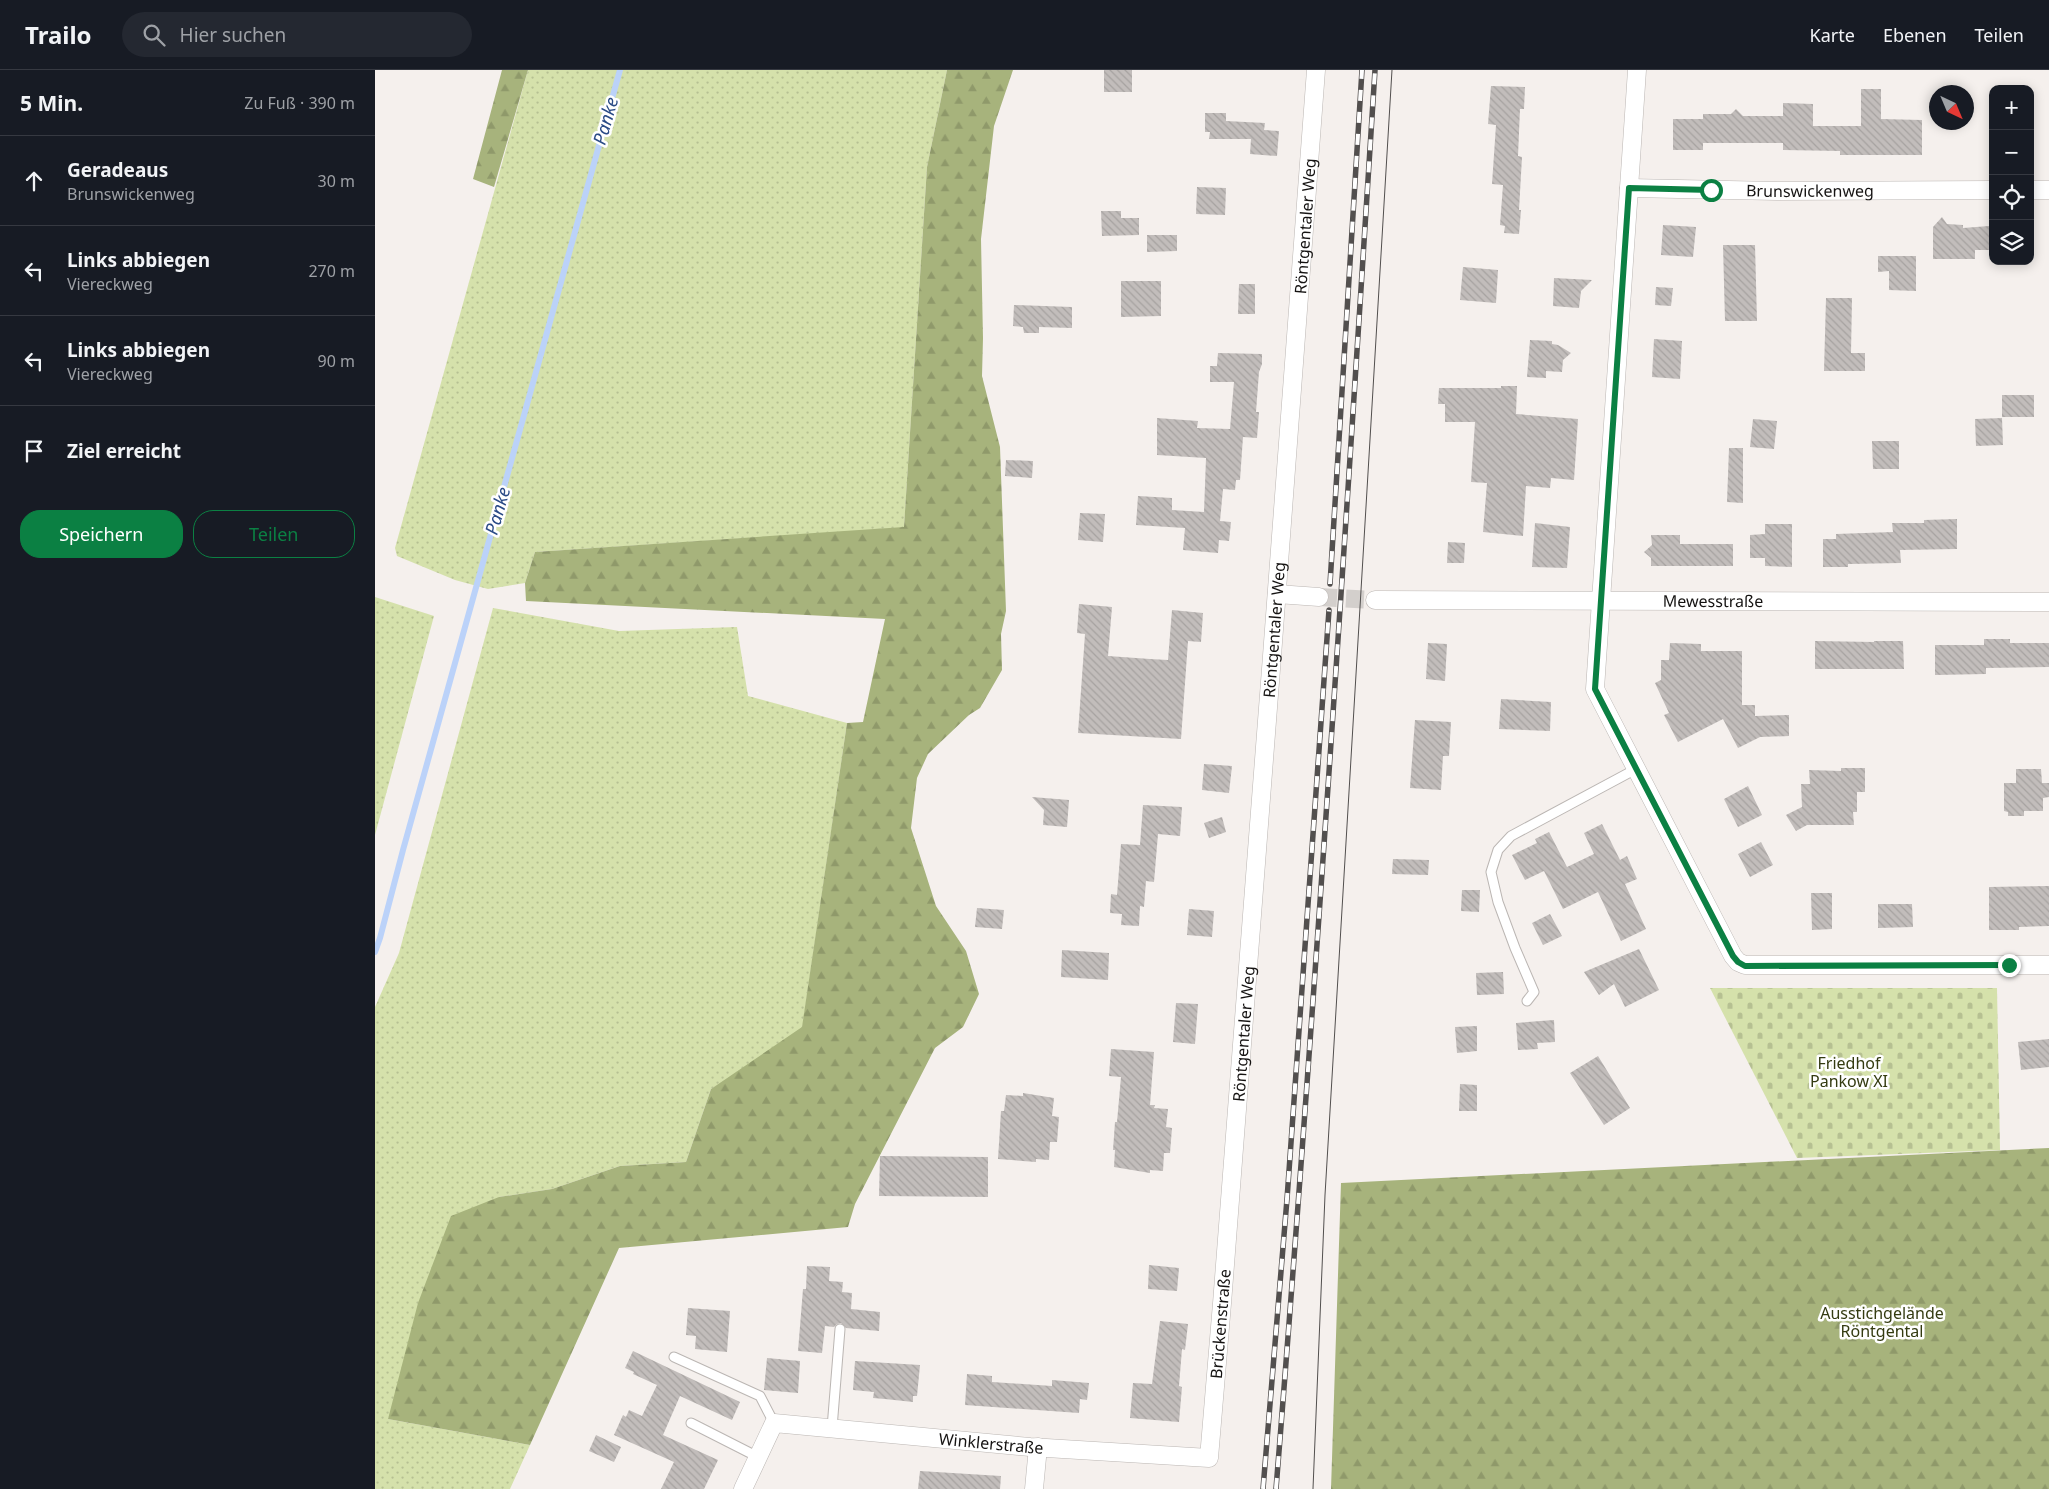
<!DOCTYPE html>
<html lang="de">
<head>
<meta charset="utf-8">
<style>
	:root { --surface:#171b24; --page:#242831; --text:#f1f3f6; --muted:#9ea1a6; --line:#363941; --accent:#0b8043 }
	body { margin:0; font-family:"Noto Sans",sans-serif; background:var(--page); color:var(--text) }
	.controls { position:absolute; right:15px; top:15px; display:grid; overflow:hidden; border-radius:10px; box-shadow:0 2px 12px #0003 }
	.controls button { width:45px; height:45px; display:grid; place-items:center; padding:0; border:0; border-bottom:1px solid var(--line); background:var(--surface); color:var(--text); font:25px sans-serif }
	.compass { position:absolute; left:1554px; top:15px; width:45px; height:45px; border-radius:50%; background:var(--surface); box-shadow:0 2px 12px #0003; rotate:136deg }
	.stop { position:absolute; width:15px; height:15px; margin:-11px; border:4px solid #0b8043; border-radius:50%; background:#fff }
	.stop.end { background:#0b8043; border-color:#fff; box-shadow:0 1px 5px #0008 }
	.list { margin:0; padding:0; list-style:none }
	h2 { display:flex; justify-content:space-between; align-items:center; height:65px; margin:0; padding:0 20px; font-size:21px }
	h2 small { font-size:16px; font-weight:400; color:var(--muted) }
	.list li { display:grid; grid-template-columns:32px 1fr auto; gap:15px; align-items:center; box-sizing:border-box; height:90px; padding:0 20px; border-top:1px solid var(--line) }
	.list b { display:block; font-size:19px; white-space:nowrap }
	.list p { margin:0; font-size:16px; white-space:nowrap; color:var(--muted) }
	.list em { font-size:16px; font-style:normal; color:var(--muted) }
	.actions { display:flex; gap:10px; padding:15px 20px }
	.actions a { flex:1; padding:11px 0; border:1px solid var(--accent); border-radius:20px; text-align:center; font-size:18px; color:var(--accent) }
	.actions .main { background:var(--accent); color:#fff }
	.icon { flex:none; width:28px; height:28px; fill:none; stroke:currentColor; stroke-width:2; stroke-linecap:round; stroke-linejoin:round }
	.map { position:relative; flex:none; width:1674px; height:1419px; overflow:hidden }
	header { display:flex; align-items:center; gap:30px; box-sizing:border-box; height:70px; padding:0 25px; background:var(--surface); border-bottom:1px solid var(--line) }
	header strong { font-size:24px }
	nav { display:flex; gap:28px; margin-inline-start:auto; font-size:18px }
	.search { width:350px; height:45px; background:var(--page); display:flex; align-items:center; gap:12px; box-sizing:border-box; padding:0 18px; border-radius:28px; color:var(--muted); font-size:19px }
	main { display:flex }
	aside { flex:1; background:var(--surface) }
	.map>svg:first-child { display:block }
	.grass { fill:url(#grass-dots) }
	.forest { fill:url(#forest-firs) }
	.cemetery { fill:url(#cemetery-stones) }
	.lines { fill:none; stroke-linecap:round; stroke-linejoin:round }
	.stream { stroke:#bbd2f9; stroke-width:6 }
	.building { fill:url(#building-back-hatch) }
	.minor-tunnel { stroke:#d3cfcc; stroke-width:18; stroke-dasharray:18 9; stroke-linecap:butt }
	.service-casing { stroke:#bbb6b3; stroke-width:11 }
	.minor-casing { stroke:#bbb6b3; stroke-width:19 }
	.service { stroke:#fff; stroke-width:9 }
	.minor { stroke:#fff; stroke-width:18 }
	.tram { stroke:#524f4e; stroke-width:1 }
	.rail-casing { stroke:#524f4e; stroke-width:5.5 }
	.rail { stroke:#fff; stroke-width:4; stroke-dasharray:11; stroke-linecap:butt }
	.route { stroke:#0b8043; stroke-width:6 }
	.labels { text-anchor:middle; stroke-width:5; stroke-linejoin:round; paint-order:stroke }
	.street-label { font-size:16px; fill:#151312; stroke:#fff }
	.park-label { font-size:16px; fill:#343b11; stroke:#fff }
	.water-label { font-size:18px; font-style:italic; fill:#2a4b86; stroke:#fff }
</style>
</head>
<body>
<header>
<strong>Trailo</strong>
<div class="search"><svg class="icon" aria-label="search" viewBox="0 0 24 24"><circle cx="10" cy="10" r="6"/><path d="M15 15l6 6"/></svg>Hier suchen</div>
<nav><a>Karte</a><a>Ebenen</a><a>Teilen</a></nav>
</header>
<main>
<aside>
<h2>5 Min.<small>Zu Fuß · 390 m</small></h2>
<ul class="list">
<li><svg class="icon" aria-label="ahead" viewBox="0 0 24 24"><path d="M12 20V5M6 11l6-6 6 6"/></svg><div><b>Geradeaus</b><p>Brunswickenweg</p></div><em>30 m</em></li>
<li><svg class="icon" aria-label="left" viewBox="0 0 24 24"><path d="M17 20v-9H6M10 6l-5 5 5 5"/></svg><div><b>Links abbiegen</b><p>Viereckweg</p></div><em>270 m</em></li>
<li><svg class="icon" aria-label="left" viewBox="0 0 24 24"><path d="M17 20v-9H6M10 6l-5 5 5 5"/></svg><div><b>Links abbiegen</b><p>Viereckweg</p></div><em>90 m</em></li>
<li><svg class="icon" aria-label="arrive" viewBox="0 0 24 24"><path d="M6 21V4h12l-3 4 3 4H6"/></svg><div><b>Ziel erreicht</b></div></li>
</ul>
<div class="actions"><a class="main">Speichern</a><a>Teilen</a></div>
</aside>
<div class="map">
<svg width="1674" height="1419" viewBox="0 0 1674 1419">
	<defs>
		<pattern id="grass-dots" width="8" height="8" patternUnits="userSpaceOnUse" patternTransform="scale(1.25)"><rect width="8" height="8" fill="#d5e1ab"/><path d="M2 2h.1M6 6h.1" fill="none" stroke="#b6c092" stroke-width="1.8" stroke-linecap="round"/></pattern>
		<pattern id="forest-firs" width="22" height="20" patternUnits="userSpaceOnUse" patternTransform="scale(1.25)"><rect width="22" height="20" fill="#a7b37c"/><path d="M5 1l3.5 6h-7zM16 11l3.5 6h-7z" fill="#8f996a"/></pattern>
		<pattern id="cemetery-stones" width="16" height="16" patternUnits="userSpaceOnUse" patternTransform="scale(1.25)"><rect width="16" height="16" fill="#d5e1ab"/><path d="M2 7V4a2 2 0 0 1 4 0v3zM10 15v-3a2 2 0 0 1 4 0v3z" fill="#b6c092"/></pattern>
		<pattern id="building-back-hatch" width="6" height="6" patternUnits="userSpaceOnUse" patternTransform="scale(1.25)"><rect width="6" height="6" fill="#c2bdbb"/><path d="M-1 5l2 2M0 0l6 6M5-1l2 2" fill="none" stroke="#a6a2a0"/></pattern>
	</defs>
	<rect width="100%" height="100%" fill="#f5f0ed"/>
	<!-- grass -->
	<path class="grass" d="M 153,0 L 572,0 L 552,97 L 529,458 L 160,482 L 150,513 L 113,519 L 80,510 L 22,486 L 20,478 Z
		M 0,527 L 59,546 L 0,765 Z
		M 118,538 L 244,561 L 362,557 L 373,626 L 472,653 L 426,967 L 336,1019 L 311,1092 L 245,1096 L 177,1119 L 124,1127 L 13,1349 L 155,1375 L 135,1419 L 0,1419 L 0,937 L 24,883 Z"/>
	<!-- forest -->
	<path class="forest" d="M 127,0 L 153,0 L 119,117 L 98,109 Z
		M 572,0 L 638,0 L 619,56 L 606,169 L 608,268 L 607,306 L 625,377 L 631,541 L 626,564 L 627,600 L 605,638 L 594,645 L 553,684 L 542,708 L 536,758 L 561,836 L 591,881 L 604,924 L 588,957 L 560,978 L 480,1134 L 473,1157 L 244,1178 L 155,1375 L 13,1349 L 43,1233 L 76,1146 L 124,1127 L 177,1119 L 245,1096 L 311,1092 L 336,1019 L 427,957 L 472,653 L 488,652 L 510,549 L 151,531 L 150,513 L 160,482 L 529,457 L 552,97 Z
		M 1674,1078 L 1674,1419 L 956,1419 L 966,1113 Z"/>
	<!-- cemetery -->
	<path class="cemetery" d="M 1335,918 L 1622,918 L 1625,1080 L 1422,1088 Z"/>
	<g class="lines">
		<!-- stream -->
		<path class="stream" d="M 0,882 L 5,868 L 28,780 L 245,0"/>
	</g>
	<!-- building -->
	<path class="building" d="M 729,0 L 757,0 L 757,22 L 729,22 Z
		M 1116,16 L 1150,17 L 1149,39 L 1145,39 L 1143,86 L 1147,87 L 1144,140 L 1146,140 L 1144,164 L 1129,163 L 1130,156 L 1125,155 L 1128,115 L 1117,114 L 1121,55 L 1113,54 Z
		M 1486,19 L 1506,19 L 1506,49 L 1547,50 L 1547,85 L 1465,85 L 1465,81 L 1408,80 L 1408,73 L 1328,73 L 1328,80 L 1298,80 L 1298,49 L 1328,49 L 1328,44 L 1356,44 L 1361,39 L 1368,46 L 1408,46 L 1408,33 L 1438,34 L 1438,56 L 1486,56 Z
		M 830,43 L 851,43 L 851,51 L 890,53 L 889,60 L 904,61 L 902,86 L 875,84 L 876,69 L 834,69 L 835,62 L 830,62 Z
		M 822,117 L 851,118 L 850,145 L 821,144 Z
		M 726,141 L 746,141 L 746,148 L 764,148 L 764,165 L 727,166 Z
		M 1567,147 L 1572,154 L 1588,155 L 1588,158 L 1614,156 L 1614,180 L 1600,180 L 1600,189 L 1558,189 L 1558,157 Z
		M 1288,155 L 1321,157 L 1318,187 L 1286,185 Z
		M 772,165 L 802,165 L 802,181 L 772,182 Z
		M 1348,175 L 1380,175 L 1382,251 L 1350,251 Z
		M 1503,186 L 1541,186 L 1541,221 L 1514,220 L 1514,201 L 1503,202 Z
		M 1088,197 L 1123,200 L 1121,233 L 1085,230 Z
		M 1179,208 L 1217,210 L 1206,221 L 1204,238 L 1178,236 Z
		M 746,211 L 786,211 L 786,246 L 746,247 Z
		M 864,214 L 880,214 L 880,244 L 863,244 Z
		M 1281,217 L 1298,218 L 1296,236 L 1280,235 Z
		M 1451,228 L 1477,228 L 1476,283 L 1490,283 L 1490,301 L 1449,301 Z
		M 639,235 L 697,237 L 697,258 L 664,257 L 664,263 L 649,263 L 648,257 L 638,256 Z
		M 1279,269 L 1307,271 L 1305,309 L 1277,307 Z
		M 1155,270 L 1177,271 L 1177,274 L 1183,275 L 1196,283 L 1188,290 L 1187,302 L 1171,301 L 1171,308 L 1152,307 Z
		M 843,283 L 887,284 L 887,294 L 884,302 L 881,342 L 884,342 L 882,368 L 868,367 L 865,410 L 861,410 L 860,420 L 848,419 L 845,451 L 856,452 L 854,471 L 844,470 L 843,483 L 808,480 L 810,458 L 761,455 L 763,426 L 797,428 L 797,440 L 829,442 L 831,388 L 782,385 L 782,348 L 823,351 L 822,358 L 855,359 L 859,312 L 835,312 L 835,296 L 842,296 Z
		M 1126,316 L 1142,316 L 1141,344 L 1203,349 L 1199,410 L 1176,408 L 1175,418 L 1151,416 L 1148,466 L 1108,462 L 1112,413 L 1096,412 L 1100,352 L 1070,352 L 1070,334 L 1063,334 L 1064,318 L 1126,318 Z
		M 1627,325 L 1659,325 L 1659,347 L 1627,347 Z
		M 1627,348 L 1628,375 L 1601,376 L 1600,349 Z
		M 1378,349 L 1402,351 L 1399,379 L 1375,377 Z
		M 1497,371 L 1524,371 L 1524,399 L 1498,399 Z
		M 1354,378 L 1368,378 L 1368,433 L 1352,432 Z
		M 631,390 L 658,391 L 657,408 L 630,406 Z
		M 705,443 L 730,444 L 728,472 L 703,470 Z
		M 1582,449 L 1582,479 L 1525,480 L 1526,493 L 1473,494 L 1473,497 L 1448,497 L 1448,469 L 1461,469 L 1461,464 L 1518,462 L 1517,453 L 1549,453 L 1549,450 Z
		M 1160,453 L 1195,457 L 1192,498 L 1157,497 Z
		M 1390,454 L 1417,454 L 1417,497 L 1390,496 L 1390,488 L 1375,488 L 1375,465 L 1390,464 Z
		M 1276,465 L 1305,465 L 1305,474 L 1358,474 L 1358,496 L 1276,496 L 1276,488 L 1269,482 L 1277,475 Z
		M 1073,472 L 1090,473 L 1089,493 L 1072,493 Z
		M 704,534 L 737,537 L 733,586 L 775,589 L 793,590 L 797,540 L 828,543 L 826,572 L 813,571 L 806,669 L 703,663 L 710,564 L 702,563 Z
		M 1609,569 L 1635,569 L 1635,573 L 1674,573 L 1674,597 L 1611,598 L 1611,604 L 1560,605 L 1560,575 L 1609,575 Z
		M 1440,571 L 1499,572 L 1499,571 L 1528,571 L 1529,599 L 1440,599 Z
		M 1053,573 L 1072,574 L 1070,611 L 1051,609 Z
		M 1295,573 L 1326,574 L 1326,581 L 1367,581 L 1367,635 L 1380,635 L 1380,646 L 1414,645 L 1414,666 L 1385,667 L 1363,678 L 1348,649 L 1303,672 L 1289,645 L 1294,643 L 1280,613 L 1286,610 L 1286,590 L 1294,590 Z
		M 1126,629 L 1176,632 L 1175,661 L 1124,659 Z
		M 1040,650 L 1076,652 L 1074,686 L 1068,686 L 1066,720 L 1035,718 Z
		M 829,694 L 857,696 L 854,723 L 827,720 Z
		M 1466,698 L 1490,698 L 1490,722 L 1482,722 L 1482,742 L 1478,742 L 1479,755 L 1432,755 L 1421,761 L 1411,745 L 1427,737 L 1426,714 L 1435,714 L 1434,700 L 1466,701 Z
		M 1641,699 L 1666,699 L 1667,713 L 1674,713 L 1674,727 L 1668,728 L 1668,741 L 1649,741 L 1649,746 L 1633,746 L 1633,742 L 1629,741 L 1629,713 L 1641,713 Z
		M 1373,716 L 1387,745 L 1363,757 L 1349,729 Z
		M 657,727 L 694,730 L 692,757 L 668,755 L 669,740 Z
		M 768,735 L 807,737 L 805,766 L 783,764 L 779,812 L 771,811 L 769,837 L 765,836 L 764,856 L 746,855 L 747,844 L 735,843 L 736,824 L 742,825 L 746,774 L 765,775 Z
		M 847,747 L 851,762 L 834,768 L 829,753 Z
		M 1227,754 L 1245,790 L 1252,786 L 1262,809 L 1250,814 L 1271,859 L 1246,871 L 1223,822 L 1188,839 L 1169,801 L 1150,810 L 1137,785 L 1162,773 L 1160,769 L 1174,762 L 1192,797 L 1219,784 L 1209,763 Z
		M 1386,772 L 1398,795 L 1375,807 L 1363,784 Z
		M 1018,789 L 1054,790 L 1053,805 L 1017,804 Z
		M 1674,816 L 1674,856 L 1644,857 L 1644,860 L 1614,860 L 1614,817 Z
		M 1087,820 L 1105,820 L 1104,842 L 1086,841 Z
		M 1436,823 L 1457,823 L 1457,859 L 1437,860 Z
		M 1503,834 L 1537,834 L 1538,857 L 1503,858 Z
		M 602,838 L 629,840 L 627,859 L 600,857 Z
		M 814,839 L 839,841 L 837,867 L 812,865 Z
		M 1175,844 L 1187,866 L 1168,875 L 1157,853 Z
		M 1264,879 L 1284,920 L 1250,937 L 1239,914 L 1224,925 L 1209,902 Z
		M 687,880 L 734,883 L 733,910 L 686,907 Z
		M 1128,902 L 1129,924 L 1102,925 L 1101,903 Z
		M 801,933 L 823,934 L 820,974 L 798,972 Z
		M 1179,950 L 1180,972 L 1162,973 L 1163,979 L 1143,980 L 1141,953 Z
		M 1102,956 L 1102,981 L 1082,983 L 1080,957 Z
		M 1674,969 L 1674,997 L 1646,1000 L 1643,972 Z
		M 736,979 L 779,982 L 775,1035 L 780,1035 L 779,1038 L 793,1039 L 791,1057 L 797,1058 L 795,1083 L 789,1083 L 788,1101 L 775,1100 L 775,1103 L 739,1097 L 740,1080 L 738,1080 L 740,1052 L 742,1052 L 746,1007 L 734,1006 Z
		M 1223,986 L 1255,1038 L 1229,1055 L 1195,1003 Z
		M 1085,1014 L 1102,1015 L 1102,1041 L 1084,1041 Z
		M 648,1023 L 679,1028 L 677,1046 L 684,1047 L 682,1072 L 675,1072 L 674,1090 L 661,1089 L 661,1092 L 623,1089 L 626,1041 L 629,1041 L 631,1025 L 648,1026 Z
		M 505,1086 L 613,1087 L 613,1127 L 504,1126 Z
		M 774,1195 L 804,1198 L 802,1221 L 773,1219 Z
		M 432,1196 L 455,1197 L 454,1211 L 468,1212 L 467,1222 L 477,1223 L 476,1239 L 505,1242 L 504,1261 L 471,1258 L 466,1253 L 462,1254 L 459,1257 L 450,1256 L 447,1283 L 423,1281 L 428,1219 L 431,1219 Z
		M 313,1238 L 355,1241 L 352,1282 L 320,1279 L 321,1266 L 311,1265 Z
		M 785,1251 L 813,1254 L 810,1280 L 807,1279 L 804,1316 L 807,1317 L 804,1352 L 755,1348 L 758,1313 L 777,1314 Z
		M 258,1281 L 365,1332 L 357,1350 L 305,1326 L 288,1365 L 343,1390 L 329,1419 L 286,1419 L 299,1392 L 239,1365 L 248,1345 L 251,1347 L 254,1340 L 267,1346 L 282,1315 L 258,1304 L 259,1302 L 250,1298 Z
		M 392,1288 L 425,1291 L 423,1323 L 389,1320 Z
		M 480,1291 L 545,1295 L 542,1326 L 538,1326 L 538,1332 L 510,1329 L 498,1328 L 499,1322 L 478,1320 Z
		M 592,1304 L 617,1306 L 617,1312 L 677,1316 L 677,1310 L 714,1313 L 712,1330 L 705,1329 L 704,1343 L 590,1335 Z
		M 221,1365 L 246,1377 L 239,1392 L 214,1381 Z
		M 545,1401 L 626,1406 L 625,1419 L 543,1419 Z"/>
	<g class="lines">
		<!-- minor-tunnel -->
		<path class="minor-tunnel" d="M 944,527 L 1000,530"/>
		<defs>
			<path id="service" d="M 1152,931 L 1159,922 L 1140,878 L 1123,832 L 1116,802 L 1123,780 L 1136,766 L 1261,699
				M 299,1287 L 385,1326 L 399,1353
				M 316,1353 L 383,1387
				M 457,1358 L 465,1259"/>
			<g id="minor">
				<path d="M 1262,0 L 1220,619 L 1358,886 L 1363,892 L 1370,895 L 1674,895"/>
				<path id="s1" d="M 1254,118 L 1402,121 L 1618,120"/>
				<path d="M 1655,120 L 1674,120"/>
				<path d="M 902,524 L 944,527"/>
				<path id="s2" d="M 1000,530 L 1674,532"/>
				<path id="s3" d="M 368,1419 L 399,1353 L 655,1377 L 834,1388 C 857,1121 877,854 897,586 C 912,391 928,196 941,0"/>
				<path d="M 659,1419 L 663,1377"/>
			</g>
		</defs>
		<!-- service casing -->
		<use href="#service" class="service-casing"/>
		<!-- minor casing -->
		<use href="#minor" class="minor-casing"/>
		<!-- service -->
		<use href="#service" class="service"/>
		<!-- minor -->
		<use href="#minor" class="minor"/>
		<!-- tram -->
		<path class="tram" d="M 938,1419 L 950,1125 L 1017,0"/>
		<defs>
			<path id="rail" d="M 955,514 L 987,0
				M 888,1419 L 912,1129 L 954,540
				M 901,1419 C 939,946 970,473 1000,0"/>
		</defs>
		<!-- rail casing -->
		<use href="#rail" class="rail-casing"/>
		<!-- rail -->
		<use href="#rail" class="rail"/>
	</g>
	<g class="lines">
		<!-- route -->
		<path class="route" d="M 1336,120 L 1254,118 L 1220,619 L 1358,886 L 1363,892 L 1370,896 L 1634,895"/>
	</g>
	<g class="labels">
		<!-- street labels -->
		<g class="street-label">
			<text dy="6" stroke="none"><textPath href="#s1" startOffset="181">Brunswickenweg</textPath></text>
			<text dy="6" stroke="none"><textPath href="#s3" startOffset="1745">Röntgentaler Weg</textPath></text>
			<text dy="6" stroke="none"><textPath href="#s2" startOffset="338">Mewesstraße</textPath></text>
			<text dy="6" stroke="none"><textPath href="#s3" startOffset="1340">Röntgentaler Weg</textPath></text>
			<text dy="6" stroke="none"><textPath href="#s3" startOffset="935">Röntgentaler Weg</textPath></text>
			<text dy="6" stroke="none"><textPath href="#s3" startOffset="644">Brückenstraße</textPath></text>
			<text dy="6" stroke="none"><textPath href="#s3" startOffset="291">Winklerstraße</textPath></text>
		</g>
		<!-- park labels -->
		<g class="park-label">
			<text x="1474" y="999">Friedhof<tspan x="1474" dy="18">Pankow XI</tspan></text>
			<text x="1507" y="1249">Ausstichgelände<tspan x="1507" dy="18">Röntgental</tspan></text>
		</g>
		<!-- water labels -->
		<g class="water-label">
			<text transform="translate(231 51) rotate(-74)" y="6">Panke</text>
			<text transform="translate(123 441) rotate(-74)" y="6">Panke</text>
		</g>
	</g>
</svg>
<div class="controls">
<button>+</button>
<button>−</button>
<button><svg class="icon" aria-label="locate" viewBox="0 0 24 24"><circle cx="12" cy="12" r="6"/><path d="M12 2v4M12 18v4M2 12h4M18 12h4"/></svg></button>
<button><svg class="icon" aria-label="layers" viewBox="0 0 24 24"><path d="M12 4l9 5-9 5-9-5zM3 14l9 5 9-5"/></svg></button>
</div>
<svg class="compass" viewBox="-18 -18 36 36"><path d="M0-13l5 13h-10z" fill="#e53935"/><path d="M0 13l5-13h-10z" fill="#9ea1a6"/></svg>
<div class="stop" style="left:1336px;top:120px"></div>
<div class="stop end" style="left:1634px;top:895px"></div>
</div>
</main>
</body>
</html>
